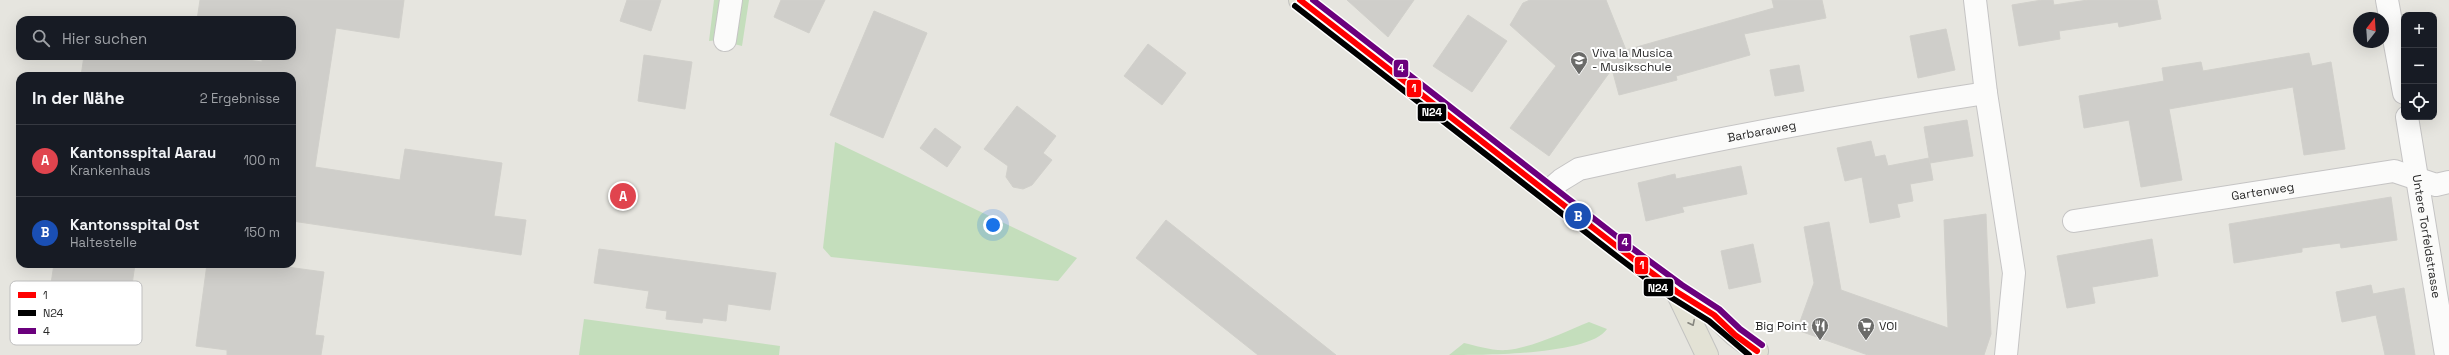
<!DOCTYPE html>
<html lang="de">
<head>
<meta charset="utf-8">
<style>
	:root { --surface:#171b24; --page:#20242c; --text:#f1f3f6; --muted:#9ea1a6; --line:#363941; --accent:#db2777 }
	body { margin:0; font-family:"Space Grotesk",sans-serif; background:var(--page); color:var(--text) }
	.controls { position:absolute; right:12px; top:12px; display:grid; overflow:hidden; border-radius:8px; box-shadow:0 4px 16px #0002 }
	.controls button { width:36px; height:36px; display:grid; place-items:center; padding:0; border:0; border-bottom:1px solid var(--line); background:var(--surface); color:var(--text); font:20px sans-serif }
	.compass { position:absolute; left:2353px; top:12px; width:36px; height:36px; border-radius:50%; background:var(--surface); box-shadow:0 4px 16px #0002; rotate:17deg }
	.you { position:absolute; left:993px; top:225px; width:14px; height:14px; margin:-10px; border:3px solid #fff; border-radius:50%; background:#1a73e8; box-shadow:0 0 0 6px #1a73e833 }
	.badge { display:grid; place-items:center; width:26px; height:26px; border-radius:50%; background:var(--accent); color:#fff; font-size:13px; font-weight:700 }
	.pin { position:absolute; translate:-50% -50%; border:2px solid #fff; box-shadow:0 1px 4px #0006 }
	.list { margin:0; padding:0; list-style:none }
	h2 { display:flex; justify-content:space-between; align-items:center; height:52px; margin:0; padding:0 16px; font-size:17px }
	h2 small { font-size:13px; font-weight:400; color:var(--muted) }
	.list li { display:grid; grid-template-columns:26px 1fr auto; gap:12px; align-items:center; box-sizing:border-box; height:72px; padding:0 16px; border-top:1px solid var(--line) }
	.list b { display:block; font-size:15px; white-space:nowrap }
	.list p { margin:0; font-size:13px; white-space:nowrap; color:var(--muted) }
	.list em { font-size:13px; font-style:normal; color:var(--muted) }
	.icon { flex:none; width:22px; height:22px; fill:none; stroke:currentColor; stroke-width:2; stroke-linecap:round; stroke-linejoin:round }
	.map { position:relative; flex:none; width:2449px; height:355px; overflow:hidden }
	.search { position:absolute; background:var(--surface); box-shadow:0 4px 16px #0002; left:16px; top:16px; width:280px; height:44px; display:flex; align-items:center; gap:10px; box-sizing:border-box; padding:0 14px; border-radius:12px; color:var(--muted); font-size:15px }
	.panel { position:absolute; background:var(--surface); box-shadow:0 4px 16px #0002; left:16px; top:72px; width:280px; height:196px; border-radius:12px }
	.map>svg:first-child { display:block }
	.green { fill:#c4debc }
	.building { fill:#cfceca; stroke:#d1d0cb }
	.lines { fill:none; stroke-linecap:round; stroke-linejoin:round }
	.minor-casing { stroke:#c5c4c4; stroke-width:24 }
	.major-casing { stroke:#c3c3c1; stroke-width:24 }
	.minor { stroke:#fbfbfa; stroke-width:22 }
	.major { stroke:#e3e2d5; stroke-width:22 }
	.bus-1-casing { stroke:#fff; stroke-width:9 }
	.bus-2-casing { stroke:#fff; stroke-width:9 }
	.bus-3-casing { stroke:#fff; stroke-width:9 }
	.bus-1 { stroke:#f00; stroke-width:6 }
	.bus-2 { stroke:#000; stroke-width:6 }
	.bus-3 { stroke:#6b007d; stroke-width:6 }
	.oneway { stroke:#86867f }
	.labels { text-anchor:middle; stroke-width:4; stroke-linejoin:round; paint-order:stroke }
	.poi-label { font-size:12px; fill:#292929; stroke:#fff; text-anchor:start }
	.street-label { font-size:12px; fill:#292929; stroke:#fff }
	.key { fill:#fff; stroke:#bfbfbf; stroke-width:1 }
	.key-label { font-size:11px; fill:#292929 }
	.line-badge { stroke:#fff; stroke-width:1.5 }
	.badge-label { font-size:11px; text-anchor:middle; font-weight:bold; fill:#fff }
</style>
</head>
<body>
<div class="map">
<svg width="2449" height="355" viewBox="0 0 2449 355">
	<rect width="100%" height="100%" fill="#e6e5df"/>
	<!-- green -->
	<path class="green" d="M 714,0 L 724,0 L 718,40 L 709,41 Z
		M 739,0 L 749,0 L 742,46 L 734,44 Z
		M 835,142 L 1077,258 L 1058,281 L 831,257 L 823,248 Z
		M 584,319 L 780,346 L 779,355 L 579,355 Z
		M 1589,322 L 1607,329 C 1590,355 1485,355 1449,355 L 1464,343 C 1477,346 1492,351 1507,350 C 1531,348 1567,331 1589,322 Z"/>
	<!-- building -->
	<path class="building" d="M 200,0 L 404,0 L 399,38 L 336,28 L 315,167 L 400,180 L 405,149 L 502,163 L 494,216 L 526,220 L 521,255 L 292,221 L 292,76 L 81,76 L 84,56 L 220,56 L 262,62 L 262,56 L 292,56 L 292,20 L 197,20 Z
		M 627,0 L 661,0 L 651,31 L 620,21 Z
		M 781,0 L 825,0 L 809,33 L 774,17 Z
		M 1347,0 L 1414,0 L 1388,37 Z
		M 1530,0 L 1606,0 L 1626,50 L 1774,8 L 1772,0 L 1822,0 L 1826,18 L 1744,34 L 1750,55 L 1676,76 L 1677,80 L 1619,95 L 1612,69 L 1549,156 L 1510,128 L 1556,66 L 1510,25 L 1523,3 Z
		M 2042,0 L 2053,0 L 2054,5 L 2088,0 L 2157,0 L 2161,19 L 2119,27 L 2118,22 L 2059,31 L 2060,39 L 2019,46 L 2012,5 Z
		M 874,11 L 927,33 L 883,138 L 830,115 Z
		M 1468,15 L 1507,41 L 1472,92 L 1433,66 Z
		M 1946,29 L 1955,70 L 1918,78 L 1910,36 Z
		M 1148,44 L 1186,73 L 1162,105 L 1124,76 Z
		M 2309,53 L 2312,66 L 2331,62 L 2345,149 L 2304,155 L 2293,87 L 2169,109 L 2182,180 L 2141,187 L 2129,120 L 2084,128 L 2079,96 L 2164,81 L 2162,68 L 2201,62 L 2203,71 Z
		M 644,55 L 692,62 L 685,109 L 638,101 Z
		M 1799,65 L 1804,91 L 1775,96 L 1770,70 Z
		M 1017,106 L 1056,136 L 1043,153 L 1052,160 L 1032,185 L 1023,189 L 1013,187 L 1006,177 L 1008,166 L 984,149 Z
		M 1967,120 L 1973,156 L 1930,163 L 1924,127 Z
		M 935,128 L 961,147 L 947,167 L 920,148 Z
		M 1871,141 L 1875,157 L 1885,155 L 1888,166 L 1929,158 L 1933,180 L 1910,184 L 1913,201 L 1897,204 L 1900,217 L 1870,223 L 1862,177 L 1845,181 L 1837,148 Z
		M 1741,166 L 1747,194 L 1682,207 L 1684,212 L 1646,221 L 1638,183 L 1675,174 L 1676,179 Z
		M 2391,197 L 2397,240 L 2341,248 L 2340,243 L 2302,248 L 2302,252 L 2234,263 L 2229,224 Z
		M 1986,214 L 1991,334 L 1984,355 L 1868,355 L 1797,330 L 1814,283 L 1804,227 L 1829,222 L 1841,290 L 1948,328 L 1944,220 Z
		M 1166,220 L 1336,355 L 1258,355 L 1136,258 Z
		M 2152,239 L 2158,276 L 2092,287 L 2095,303 L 2067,308 L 2057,256 Z
		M 1753,244 L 1761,282 L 1729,289 L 1721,251 Z
		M 599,249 L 776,273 L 770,310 L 728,304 L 726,321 L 703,318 L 702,323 L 666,319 L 667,311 L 646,308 L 649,291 L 594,283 Z
		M 54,264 L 135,264 L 124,340 L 44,329 Z
		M 207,264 L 265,264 L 324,272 L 315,335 L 324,336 L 321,355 L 227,355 L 227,350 L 196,346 Z
		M 2371,285 L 2373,294 L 2404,288 L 2415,355 L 2385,355 L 2376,315 L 2342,322 L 2336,292 Z"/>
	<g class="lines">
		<defs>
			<g id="minor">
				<path d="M 1975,0 L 1986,93 L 2014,273 L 2006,355"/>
				<path d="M 2387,0 L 2404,93"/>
				<path d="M 725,40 L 731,0"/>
				<path id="s1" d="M 2407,117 L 2446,355"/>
				<path id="s2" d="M 1547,192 L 1561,180 L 1579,169 C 1714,139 1849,114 1986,93"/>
				<path id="s3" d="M 2074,221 L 2394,171 L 2436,185 L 2449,182"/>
			</g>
			<path id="major" d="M 1300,0 L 1624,252 L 1677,292 L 1714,315 L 1735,335 L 1757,351
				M 1677,292 L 1707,355"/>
		</defs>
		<!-- minor casing -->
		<use href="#minor" class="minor-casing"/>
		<!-- major casing -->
		<use href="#major" class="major-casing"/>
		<!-- minor -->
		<use href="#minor" class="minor"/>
		<!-- major -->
		<use href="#major" class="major"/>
		<defs>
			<path id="bus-1" d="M 1300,0 L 1624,252 L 1677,292 L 1714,315 L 1735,335 L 1757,351"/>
			<path id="bus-2" d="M 1295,6 L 1619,258 L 1672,298 L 1709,321 L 1749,355"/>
			<path id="bus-3" d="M 1313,0 L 1629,246 L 1682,285 L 1719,309 L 1740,329 L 1762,345"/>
		</defs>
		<!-- bus-1 casing -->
		<use href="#bus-1" class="bus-1-casing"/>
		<!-- bus-2 casing -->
		<use href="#bus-2" class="bus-2-casing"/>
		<!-- bus-3 casing -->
		<use href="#bus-3" class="bus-3-casing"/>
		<!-- bus-1 -->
		<use href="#bus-1" class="bus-1"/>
		<!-- bus-2 -->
		<use href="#bus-2" class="bus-2"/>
		<!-- bus-3 -->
		<use href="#bus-3" class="bus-3"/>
	</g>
	<!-- one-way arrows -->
	<defs><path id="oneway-chevron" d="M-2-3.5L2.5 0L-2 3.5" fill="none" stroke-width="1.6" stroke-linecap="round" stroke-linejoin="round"/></defs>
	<use class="oneway" href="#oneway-chevron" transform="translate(1692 323) rotate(64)"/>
	<!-- icons -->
	<defs>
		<symbol id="school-pin" viewBox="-11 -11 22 30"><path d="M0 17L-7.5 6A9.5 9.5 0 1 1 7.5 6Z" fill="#6b6b69" stroke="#fff"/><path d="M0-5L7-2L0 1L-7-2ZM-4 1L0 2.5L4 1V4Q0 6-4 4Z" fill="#fff"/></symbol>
		<symbol id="restaurant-pin" viewBox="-11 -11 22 30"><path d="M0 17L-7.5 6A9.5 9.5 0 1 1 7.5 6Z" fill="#6b6b69" stroke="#fff"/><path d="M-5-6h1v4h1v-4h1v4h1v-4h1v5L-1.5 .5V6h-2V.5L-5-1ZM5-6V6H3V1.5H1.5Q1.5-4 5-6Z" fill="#fff"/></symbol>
		<symbol id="supermarket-pin" viewBox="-11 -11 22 30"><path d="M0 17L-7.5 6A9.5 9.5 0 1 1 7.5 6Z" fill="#6b6b69" stroke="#fff"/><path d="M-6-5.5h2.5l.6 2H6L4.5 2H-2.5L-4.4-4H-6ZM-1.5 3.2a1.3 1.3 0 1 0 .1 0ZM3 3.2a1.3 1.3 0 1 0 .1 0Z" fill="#fff"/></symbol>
	</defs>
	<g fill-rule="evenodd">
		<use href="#school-pin" x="1569" y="50" width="20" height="27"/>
		<use href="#restaurant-pin" x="1810" y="316" width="20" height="27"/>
		<use href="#supermarket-pin" x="1856" y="316" width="20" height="27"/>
	</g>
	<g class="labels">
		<!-- poi labels -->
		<g class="poi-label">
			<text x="1592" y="57">Viva la Musica<tspan x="1592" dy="14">- Musikschule</tspan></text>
			<text x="1807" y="330" text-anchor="end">Big Point</text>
			<text x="1879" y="330">VOI</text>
		</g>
		<!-- street labels -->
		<g class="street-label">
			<text dy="4" stroke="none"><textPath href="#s2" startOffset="226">Barbaraweg</textPath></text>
			<text dy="4" stroke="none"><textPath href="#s3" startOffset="191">Gartenweg</textPath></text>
			<text dy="4" stroke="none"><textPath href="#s1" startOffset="121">Untere Torfeldstrasse</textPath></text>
		</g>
	</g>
	<!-- legend -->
	<rect x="10" y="281" width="132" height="64" rx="6" class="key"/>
	<rect x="18" y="292" width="18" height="6" fill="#f00"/>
	<rect x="18" y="310" width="18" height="6" fill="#000"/>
	<rect x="18" y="328" width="18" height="6" fill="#6b007d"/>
	<g class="key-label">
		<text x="43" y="299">1</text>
		<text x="43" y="317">N24</text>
		<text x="43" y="335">4</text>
	</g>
	<g class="line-badge">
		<rect x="1393" y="59" width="16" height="19" rx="4" fill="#6b007d"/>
		<rect x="1406" y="79" width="16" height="19" rx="4" fill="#f00"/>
		<rect x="1417" y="103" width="30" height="19" rx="4" fill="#000"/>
		<rect x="1617" y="233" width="15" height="19" rx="4" fill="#6b007d"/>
		<rect x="1634" y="256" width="15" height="19" rx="4" fill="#f00"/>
		<rect x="1643" y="278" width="31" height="19" rx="4" fill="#000"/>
	</g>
	<g class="badge-label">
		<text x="1401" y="72">4</text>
		<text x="1414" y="92">1</text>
		<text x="1432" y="116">N24</text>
		<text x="1625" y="246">4</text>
		<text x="1642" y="269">1</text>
		<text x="1658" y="292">N24</text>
	</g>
</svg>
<div class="controls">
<button>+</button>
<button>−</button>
<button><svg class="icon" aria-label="locate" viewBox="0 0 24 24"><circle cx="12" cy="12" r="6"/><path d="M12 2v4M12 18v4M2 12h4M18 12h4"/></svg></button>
</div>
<svg class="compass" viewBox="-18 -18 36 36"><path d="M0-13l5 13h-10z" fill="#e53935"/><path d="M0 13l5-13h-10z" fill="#9ea1a6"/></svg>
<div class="you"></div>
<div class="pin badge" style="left:623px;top:196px;background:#e0444e">A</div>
<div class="pin badge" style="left:1578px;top:216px;background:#1a4fb4">B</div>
<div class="search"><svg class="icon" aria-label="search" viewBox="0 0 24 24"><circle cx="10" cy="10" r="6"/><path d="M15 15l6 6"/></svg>Hier suchen</div>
<section class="panel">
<h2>In der Nähe<small>2 Ergebnisse</small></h2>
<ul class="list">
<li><span class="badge" style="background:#e0444e">A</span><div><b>Kantonsspital Aarau</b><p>Krankenhaus</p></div><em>100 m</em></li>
<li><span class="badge" style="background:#1a4fb4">B</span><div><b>Kantonsspital Ost</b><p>Haltestelle</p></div><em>150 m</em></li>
</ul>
</section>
</div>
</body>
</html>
